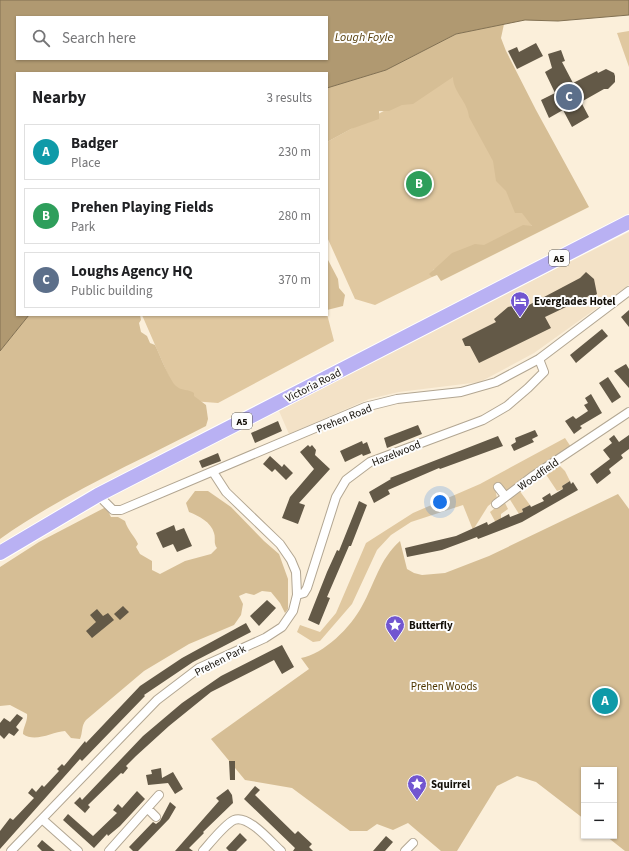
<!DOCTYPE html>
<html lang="en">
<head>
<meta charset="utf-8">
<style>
	:root { --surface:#fff; --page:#f2f2f2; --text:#202124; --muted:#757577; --line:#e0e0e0; --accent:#111827 }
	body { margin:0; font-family:"Source Sans 3",sans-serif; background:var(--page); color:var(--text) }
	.controls { position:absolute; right:12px; bottom:12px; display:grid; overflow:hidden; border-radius:0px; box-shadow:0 1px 3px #0004 }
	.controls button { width:36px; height:36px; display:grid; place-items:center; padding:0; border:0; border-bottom:1px solid var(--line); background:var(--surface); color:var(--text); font:20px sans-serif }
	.you { position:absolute; left:440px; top:502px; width:14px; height:14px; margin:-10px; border:3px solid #fff; border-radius:50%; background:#1a73e8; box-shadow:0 0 0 6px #1a73e833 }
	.badge { display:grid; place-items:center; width:26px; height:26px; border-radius:50%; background:var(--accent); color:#fff; font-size:13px; font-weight:700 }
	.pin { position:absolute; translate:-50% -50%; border:2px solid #fff; box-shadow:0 1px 4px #0006 }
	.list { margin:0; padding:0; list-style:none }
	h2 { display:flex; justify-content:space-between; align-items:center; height:52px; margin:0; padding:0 16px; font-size:17px }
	h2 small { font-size:13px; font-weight:400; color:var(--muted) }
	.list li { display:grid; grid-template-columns:26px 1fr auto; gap:12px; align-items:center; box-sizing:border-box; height:56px; margin:0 8px 8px; padding:0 8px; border:1px solid var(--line); border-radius:0px }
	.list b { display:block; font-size:15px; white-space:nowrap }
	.list p { margin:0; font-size:13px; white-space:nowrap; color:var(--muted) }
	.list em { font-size:13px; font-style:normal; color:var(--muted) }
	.icon { flex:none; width:22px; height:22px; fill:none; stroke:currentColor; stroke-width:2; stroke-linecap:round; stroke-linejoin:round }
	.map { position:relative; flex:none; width:629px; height:851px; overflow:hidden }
	.search { position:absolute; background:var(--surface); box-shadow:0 1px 3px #0004; left:16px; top:16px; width:312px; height:44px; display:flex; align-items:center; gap:10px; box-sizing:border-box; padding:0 14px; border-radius:0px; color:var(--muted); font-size:15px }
	.panel { position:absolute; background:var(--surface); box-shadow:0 1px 3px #0004; left:16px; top:72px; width:312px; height:244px; border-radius:0px }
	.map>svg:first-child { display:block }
	.built { fill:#f3e2c7 }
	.green { fill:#e0c8a0 }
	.forest { fill:#d6be95 }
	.water { fill:#b09971; stroke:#817052; fill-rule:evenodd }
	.building { fill:#635947 }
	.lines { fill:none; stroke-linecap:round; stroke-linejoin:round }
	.street-casing { stroke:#b2a692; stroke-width:10 }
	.highway-casing { stroke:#fff; stroke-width:16 }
	.street { stroke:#fff; stroke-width:8 }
	.highway { stroke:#b9b1f3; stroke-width:14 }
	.labels { text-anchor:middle; stroke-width:4; stroke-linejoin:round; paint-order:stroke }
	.shield { fill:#fdfdfd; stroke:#595652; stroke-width:1 }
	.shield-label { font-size:10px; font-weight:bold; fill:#130f08 }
	.poi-label { font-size:11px; font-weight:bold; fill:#130f08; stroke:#fdfdfd; text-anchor:start }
	.street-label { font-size:11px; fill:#130f08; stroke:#fdfdfd }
	.park-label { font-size:11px; fill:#4f3600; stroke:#fdfdfd }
	.water-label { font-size:12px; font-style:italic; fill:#59400d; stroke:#fdfdfd }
</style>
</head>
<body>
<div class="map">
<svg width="629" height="851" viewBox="0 0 629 851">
	<rect width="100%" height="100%" fill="#fbefda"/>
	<!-- built -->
	<path class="built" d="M 629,232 L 629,285 L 534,353 L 480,382 L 399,392 L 369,399 L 289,434 L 279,411 L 432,331 Z"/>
	<!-- green -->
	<path class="green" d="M 629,31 L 629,67 L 617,33 Z
		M 455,72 L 532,226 L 433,270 L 432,277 L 375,305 L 355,299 L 327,237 L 327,142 Z
		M 327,314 L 334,341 L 218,403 L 179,400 L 142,315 Z
		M 565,438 L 571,447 L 508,491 L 495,487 L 497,499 L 488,506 L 473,530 L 463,505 L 411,522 L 391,535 L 377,550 L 352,604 L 320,641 L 313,642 L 297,632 L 300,625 L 320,632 L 336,613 L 366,543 L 413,513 L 480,484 Z
		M 558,464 L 565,471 L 570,481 L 562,486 L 563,489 L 557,491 L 545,473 Z
		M 519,490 L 530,505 L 522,509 L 523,512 L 519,514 L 509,498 Z
		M 504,501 L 508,509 L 501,514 L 501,519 L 496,523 L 490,512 Z"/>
	<!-- forest -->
	<path class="forest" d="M 504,24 L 501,38 L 506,51 L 536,110 L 589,207 L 441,281 L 437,275 L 432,277 L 429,274 L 452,253 L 475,244 L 484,245 L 523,225 L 532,226 L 522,213 L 515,213 L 506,191 L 496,181 L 493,161 L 469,117 C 468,102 453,92 453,77 L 413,104 L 402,105 L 389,111 L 379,111 L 379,119 L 351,129 L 327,142 L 327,88 L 386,70 L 456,34 Z
		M 327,258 L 338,279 L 339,288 L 345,295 L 343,306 L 327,310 Z
		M 29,315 L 140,315 L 141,320 L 139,323 L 141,332 L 147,336 L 150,343 L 155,345 C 159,353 170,381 176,386 C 181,391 189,389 194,393 L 194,396 L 206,405 L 208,419 L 206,426 C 137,462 63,494 0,539 L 0,351 Z
		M 195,491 L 208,491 L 231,507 L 264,541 L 279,554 L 288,579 L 288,609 L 285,613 L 280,603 L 271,592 L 262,591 L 254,595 L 246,593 L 239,596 L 243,604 L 241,615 L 234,625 L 189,644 L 144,671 L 86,720 C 81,726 83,732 80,739 L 71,738 L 65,731 C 52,732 35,743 23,734 C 23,727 28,721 27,714 L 10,705 L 0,706 L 0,567 L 39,542 L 106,507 L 111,517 L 118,517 L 125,521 C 128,531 134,535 138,544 L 136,547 L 140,554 L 152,561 L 152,570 L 160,574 L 185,561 L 211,554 L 217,548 C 213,543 216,538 214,533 C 211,522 199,516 189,512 L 186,503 Z
		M 618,494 L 629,509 L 629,851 L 625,851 L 606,836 L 614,836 L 614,770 L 584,770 L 584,819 L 536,782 L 517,776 L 497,786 L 457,851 L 441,851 L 408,823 L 393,830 L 377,824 L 367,831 L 350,831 L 292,788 L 245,780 L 211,739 L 309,669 L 301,658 C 324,654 351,627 362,606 C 375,583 379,560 400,541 L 407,569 L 414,573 L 422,575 L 445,573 L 489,556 Z"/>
	<!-- water -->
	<path class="water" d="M 0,0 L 629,0 L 629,15 L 558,21 L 525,20 L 456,34 L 386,70 L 327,88 L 327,73 L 17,73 L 17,315 L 29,315 L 0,351 ZM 17,17 L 327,17 L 327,59 L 17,59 Z"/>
	<!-- building -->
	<path class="building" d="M 536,43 L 543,56 L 517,69 L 508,51 L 517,47 L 519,52 Z
		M 561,50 L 565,61 L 562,62 L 573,83 L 597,71 L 598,73 L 606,69 L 614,73 L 615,76 L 615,82 L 608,89 L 604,89 L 581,102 L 589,117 L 572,127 L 563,110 L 549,118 L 541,100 L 555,93 L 545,72 L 552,68 L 548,54 Z
		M 586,272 L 594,279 L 597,294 L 592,297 L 589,296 L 545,317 L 551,328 L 479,363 L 470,346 L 465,346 L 462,339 L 496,322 L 494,319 L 508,307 L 526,303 L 527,306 L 580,278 Z
		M 629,310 L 629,327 L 621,317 Z
		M 602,329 L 608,336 L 576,363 L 570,355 Z
		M 626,364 L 629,369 L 629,388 L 614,371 Z
		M 608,377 L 621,397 L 612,403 L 599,383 Z
		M 591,394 L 602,413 L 580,426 L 582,428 L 574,434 L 565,421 L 573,416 L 576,419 L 588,411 L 584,405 L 588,403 L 585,398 Z
		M 278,421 L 282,431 L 255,443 L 251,433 Z
		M 418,425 L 422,434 L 387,448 L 384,438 Z
		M 535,430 L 538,436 L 532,439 L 534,442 L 514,451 L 511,445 L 516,442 L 515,438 Z
		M 614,435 L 619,442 L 629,435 L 629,449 L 621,455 L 623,458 L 609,469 L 611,473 L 597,484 L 590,474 L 610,459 L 603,450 L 612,443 L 609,439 Z
		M 498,436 L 503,446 L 440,469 L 439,468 L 388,490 L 390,494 L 374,503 L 369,492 L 391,479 L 390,478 Z
		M 362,441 L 363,444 L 367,442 L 371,453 L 363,456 L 362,454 L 345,462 L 340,451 Z
		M 308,445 L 310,447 L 312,445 L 316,450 L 315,455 L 330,469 L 299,503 L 305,505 L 298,524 L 282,518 L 290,497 L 314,469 L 300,452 Z
		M 218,453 L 221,461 L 202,468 L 199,461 Z
		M 270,456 L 282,467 L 284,464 L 293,473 L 286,480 L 275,469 L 272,472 L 263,464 Z
		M 570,481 L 571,484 L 573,482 L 578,490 L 522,522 L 478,539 L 477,537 L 442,550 L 407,557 L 405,548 L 456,536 L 487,522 L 488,525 L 509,514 L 510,517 L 523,512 L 522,509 L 530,505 L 531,507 L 533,506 L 544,501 L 542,498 L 550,493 L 551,496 L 563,489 L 562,486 Z
		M 359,501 L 367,505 L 351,546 L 349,546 L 327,597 L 330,598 L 319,625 L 308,620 L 327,572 L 337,550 L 339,551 Z
		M 174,525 L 176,531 L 184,528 L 192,546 L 177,552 L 173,544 L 163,548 L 156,533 Z
		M 267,600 L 276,608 L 259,626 L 250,616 Z
		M 123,606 L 129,612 L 120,620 L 114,614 Z
		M 97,609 L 103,616 L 108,613 L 114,620 L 92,638 L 86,631 L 96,622 L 90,615 Z
		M 246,623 L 251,632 L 193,662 L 144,695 L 145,696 L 82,761 L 80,759 L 0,849 L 0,831 L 10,818 L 13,820 L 34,798 L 28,793 L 32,788 L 36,792 L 42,785 L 44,787 L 59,771 L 57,769 L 62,764 L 64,766 L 85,741 L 86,743 L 140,686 L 182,658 Z
		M 282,645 L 294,667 L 282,674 L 274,660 L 211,692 L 169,726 L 136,756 L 126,766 L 128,768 L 123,774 L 121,773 L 88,805 L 90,807 L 85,813 L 74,803 L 80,797 L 82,800 L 143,736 L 182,703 L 221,676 Z
		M 17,714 L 23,718 L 16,727 L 19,730 L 14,736 L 9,733 L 4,739 L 0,735 L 0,723 L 4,718 L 10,722 Z
		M 229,761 L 235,761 L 235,780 L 230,780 Z
		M 161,768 L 162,778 L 173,772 L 183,789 L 175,794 L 168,783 L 148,785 L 146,775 L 152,774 L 151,770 Z
		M 255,786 L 260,790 L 255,795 L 295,834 L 298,831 L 312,844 L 309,847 L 313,851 L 293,851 L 295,848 L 244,799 Z
		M 228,789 L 232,795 L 233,803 L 203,832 L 204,833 L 189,848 L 193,851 L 175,851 L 219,801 L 216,798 Z
		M 137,791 L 145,799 L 120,826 L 108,836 L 107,834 L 94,848 L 63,820 L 68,814 L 93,836 L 117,813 L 113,810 L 118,804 L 122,808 Z
		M 170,802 L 176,807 L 169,819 L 138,851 L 133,851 L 129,847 L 153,822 L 156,824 L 160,821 Z
		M 240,833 L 247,840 L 236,851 L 229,851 L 226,848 Z
		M 386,836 L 393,842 L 385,851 L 373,851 Z
		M 42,840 L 55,851 L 42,851 L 37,846 Z"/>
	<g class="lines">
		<defs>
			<path id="street" d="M 498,487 L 505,496
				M 98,495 L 113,510 L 121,510 L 365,407 L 397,399 L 461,392 L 496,382 L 539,359 L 629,291
				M 496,504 L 533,476 L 629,412
				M 297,595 L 304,593 L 307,588 L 336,497 L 346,480 L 370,462 L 483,420 L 507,406 L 528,388 L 544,372 L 539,359
				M 148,809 L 156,817
				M 42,819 L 78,851
				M 11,851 L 157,700 L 199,668 L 265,638 L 282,627 L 293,611 L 297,595 L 296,572 L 291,560 L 280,544 L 226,492 L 213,472
				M 109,851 L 159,795
				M 203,851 C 210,843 225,824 234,820 C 248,814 271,842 281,851
				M 405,851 L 413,843"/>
			<path id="highway" d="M 0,553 L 98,495 L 629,222"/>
		</defs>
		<!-- street casing -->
		<use href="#street" class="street-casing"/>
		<!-- highway casing -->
		<use href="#highway" class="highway-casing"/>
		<!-- street -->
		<use href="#street" class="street"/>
		<!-- highway -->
		<use href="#highway" class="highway"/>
	</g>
	<!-- icons -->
	<defs>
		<symbol id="hotel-pin" viewBox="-11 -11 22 30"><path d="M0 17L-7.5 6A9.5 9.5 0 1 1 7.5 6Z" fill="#7256d0" stroke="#fdfdfd"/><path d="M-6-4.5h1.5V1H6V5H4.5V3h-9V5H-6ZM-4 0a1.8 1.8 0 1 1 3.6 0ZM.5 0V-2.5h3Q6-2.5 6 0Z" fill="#fff"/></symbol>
		<symbol id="sight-pin" viewBox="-11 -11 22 30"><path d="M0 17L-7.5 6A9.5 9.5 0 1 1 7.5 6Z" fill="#7256d0" stroke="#fdfdfd"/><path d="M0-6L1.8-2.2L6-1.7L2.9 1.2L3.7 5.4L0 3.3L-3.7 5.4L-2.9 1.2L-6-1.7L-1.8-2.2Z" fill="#fff"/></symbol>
	</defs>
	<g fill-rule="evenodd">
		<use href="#hotel-pin" x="509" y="290" width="22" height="30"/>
		<use href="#sight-pin" x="384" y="614" width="22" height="30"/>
		<use href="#sight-pin" x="406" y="773" width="22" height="30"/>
	</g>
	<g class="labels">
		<!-- shield labels -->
		<g class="shield">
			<rect x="549" y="250" width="20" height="16" rx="3"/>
			<rect x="232" y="413" width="20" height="16" rx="3"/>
		</g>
		<g class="shield-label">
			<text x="559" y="262">A5</text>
			<text x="242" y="425">A5</text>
		</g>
		<!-- poi labels -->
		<g class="poi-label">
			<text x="534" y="305">Everglades Hotel</text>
			<text x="409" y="629">Butterfly</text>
			<text x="431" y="788">Squirrel</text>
		</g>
		<!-- street labels -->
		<g class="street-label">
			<text transform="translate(313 385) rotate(-27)" y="4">Victoria Road</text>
			<text transform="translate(344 418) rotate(-22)" y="4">Prehen Road</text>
			<text transform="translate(396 453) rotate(-22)" y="4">Hazelwood</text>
			<text transform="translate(538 474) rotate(-35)" y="4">Woodfield</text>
			<text transform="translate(220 660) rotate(-27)" y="4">Prehen Park</text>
		</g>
		<!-- park labels -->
		<g class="park-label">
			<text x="444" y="690">Prehen Woods</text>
		</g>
		<!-- water labels -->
		<g class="water-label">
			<text x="364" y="41">Lough Foyle</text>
		</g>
	</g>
</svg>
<div class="controls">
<button>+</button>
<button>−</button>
</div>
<div class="you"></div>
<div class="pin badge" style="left:605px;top:701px;background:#0f9aa8">A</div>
<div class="pin badge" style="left:419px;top:184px;background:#2e9e5b">B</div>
<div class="pin badge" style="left:569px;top:97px;background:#5c6f8a">C</div>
<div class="search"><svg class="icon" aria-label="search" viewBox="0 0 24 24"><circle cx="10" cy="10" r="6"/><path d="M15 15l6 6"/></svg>Search here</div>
<section class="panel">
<h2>Nearby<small>3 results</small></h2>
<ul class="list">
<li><span class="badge" style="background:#0f9aa8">A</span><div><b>Badger</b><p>Place</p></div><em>230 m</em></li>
<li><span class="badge" style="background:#2e9e5b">B</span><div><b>Prehen Playing Fields</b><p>Park</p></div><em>280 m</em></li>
<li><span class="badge" style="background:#5c6f8a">C</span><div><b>Loughs Agency HQ</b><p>Public building</p></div><em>370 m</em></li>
</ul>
</section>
</div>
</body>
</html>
